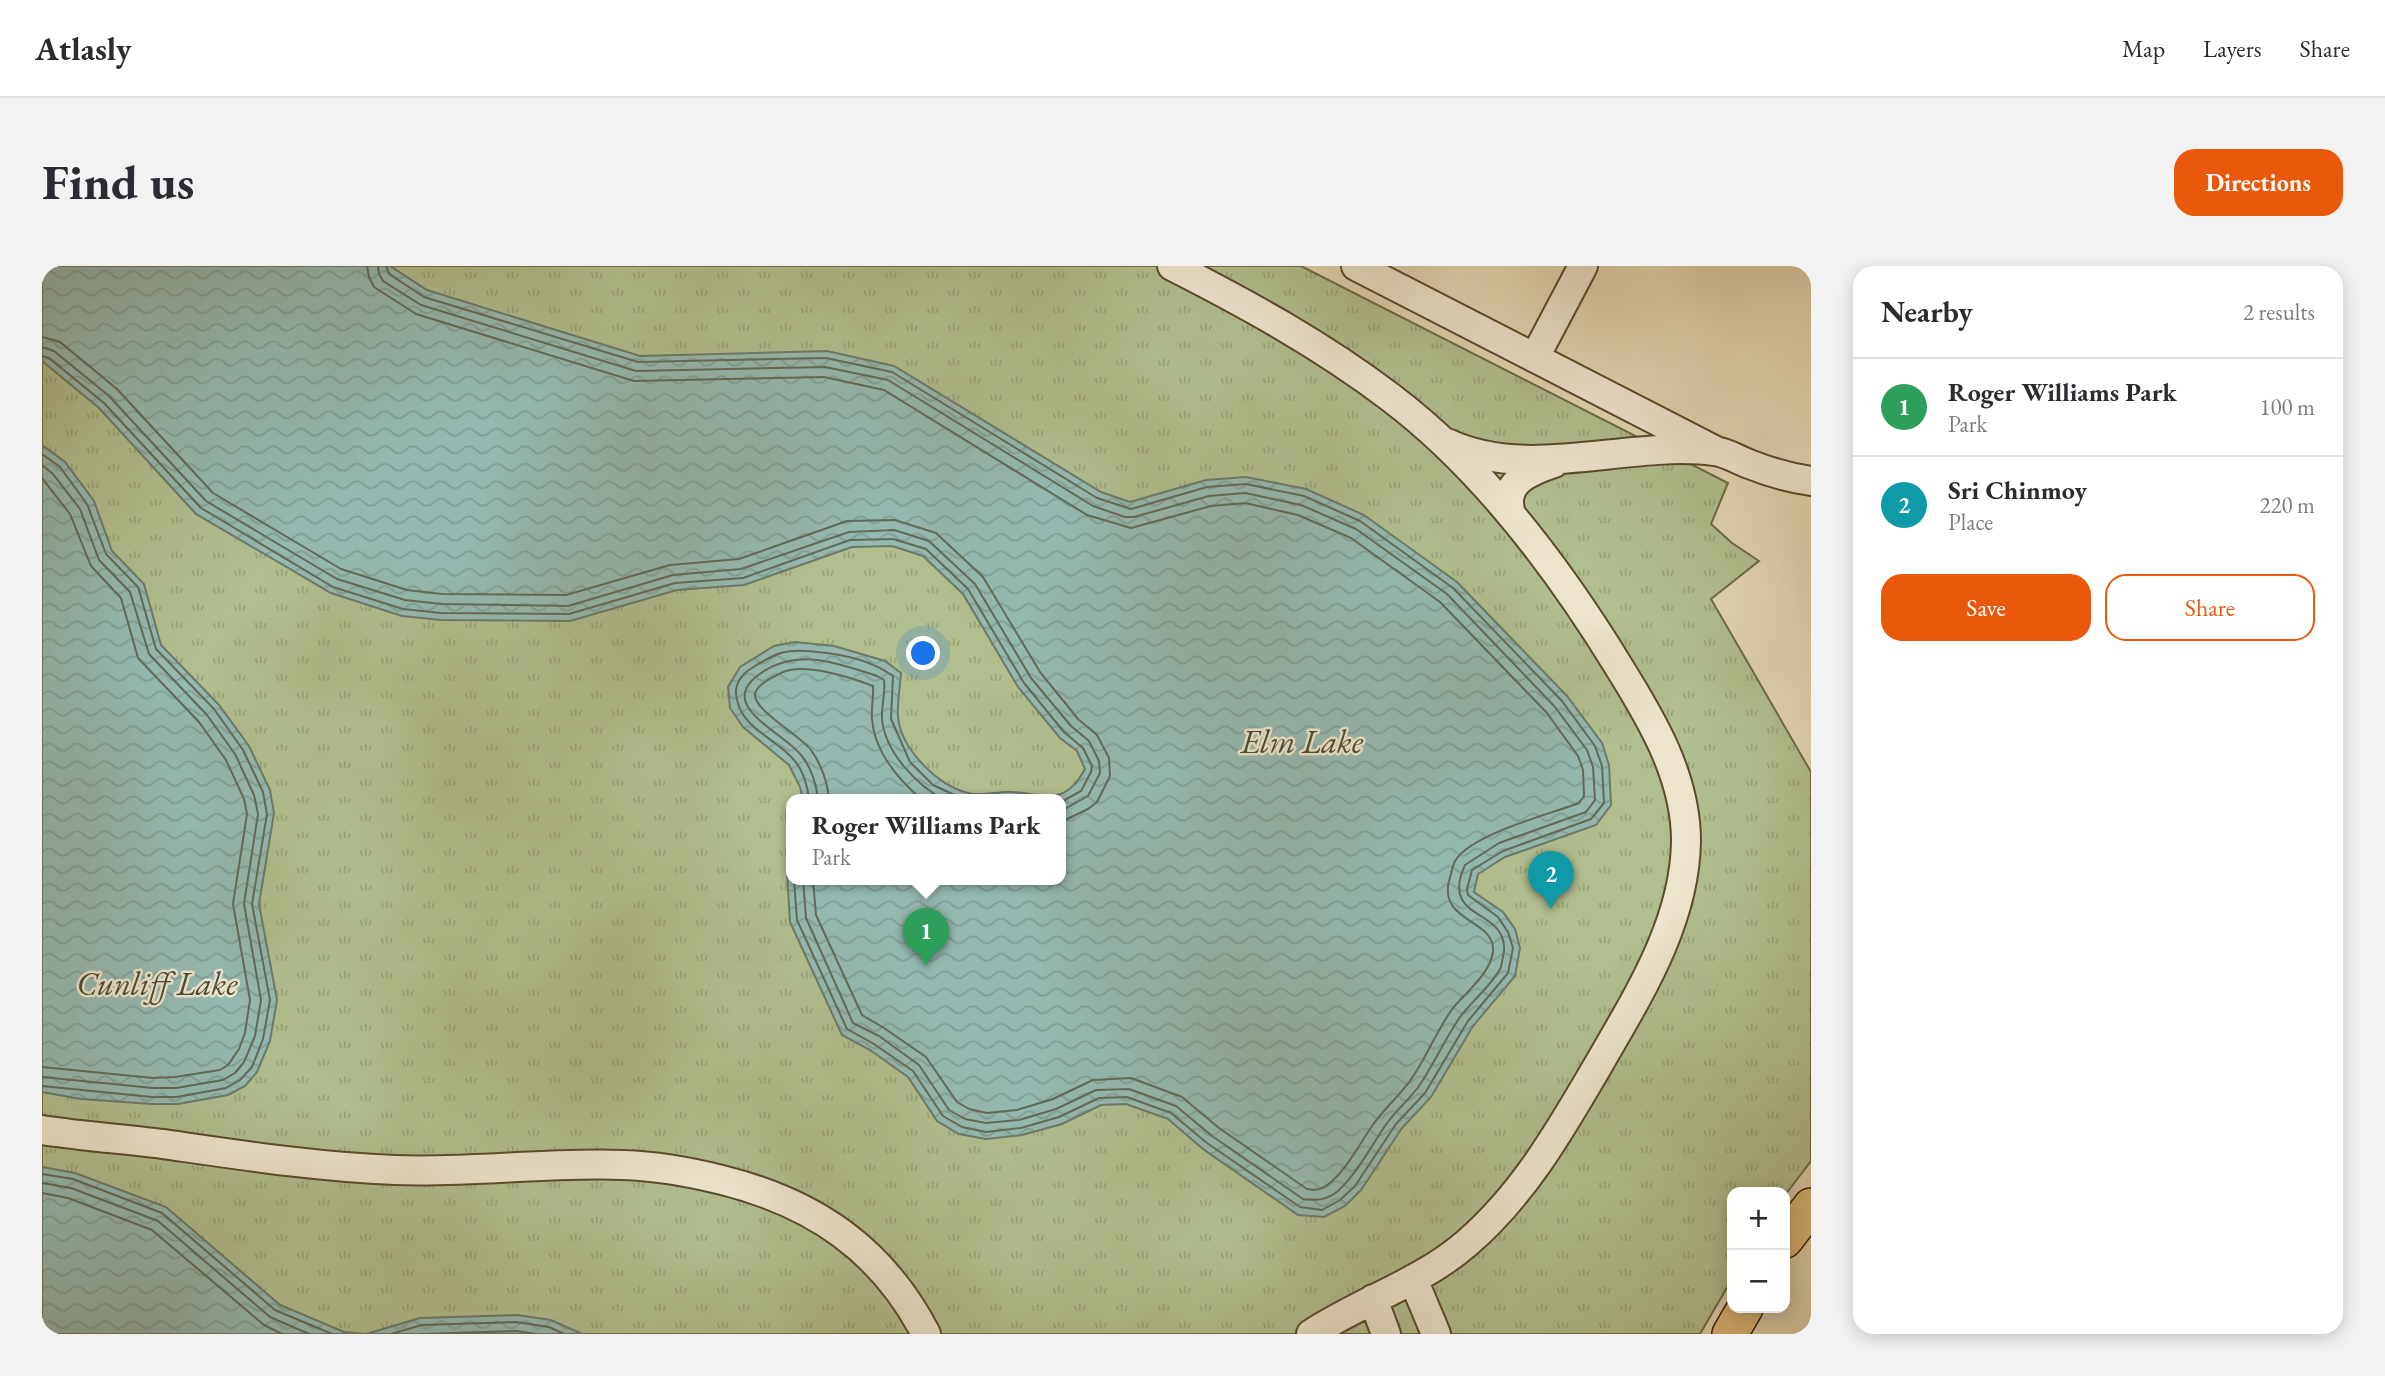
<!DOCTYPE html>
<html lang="en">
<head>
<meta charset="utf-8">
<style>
	:root { --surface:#fff; --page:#f2f2f3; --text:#2b2b33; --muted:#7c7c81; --line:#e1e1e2; --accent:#ea580c }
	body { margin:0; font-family:"EB Garamond",serif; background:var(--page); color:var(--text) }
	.controls { position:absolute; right:21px; bottom:21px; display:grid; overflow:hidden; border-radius:14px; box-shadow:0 4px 18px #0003 }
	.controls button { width:63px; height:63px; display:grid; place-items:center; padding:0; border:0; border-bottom:2px solid var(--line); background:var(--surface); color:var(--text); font:35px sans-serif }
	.you { position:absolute; left:882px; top:388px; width:24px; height:24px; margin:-18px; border:5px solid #fff; border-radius:50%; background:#1a73e8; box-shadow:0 0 0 10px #1a73e833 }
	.badge { display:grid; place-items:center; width:46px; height:46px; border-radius:50%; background:var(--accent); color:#fff; font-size:23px; font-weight:700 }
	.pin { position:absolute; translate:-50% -58px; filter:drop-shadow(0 2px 4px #0008) }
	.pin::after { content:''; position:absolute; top:37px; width:24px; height:21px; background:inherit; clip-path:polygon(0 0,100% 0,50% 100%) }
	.popup { position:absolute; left:744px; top:528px; width:280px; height:91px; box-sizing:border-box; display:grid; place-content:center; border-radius:14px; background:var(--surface); filter:drop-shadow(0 2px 5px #0005); font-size:23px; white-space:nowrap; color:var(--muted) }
	.popup b { font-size:26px; color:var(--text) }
	.popup::after { content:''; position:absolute; left:50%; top:100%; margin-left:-14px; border:14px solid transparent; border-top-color:var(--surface) }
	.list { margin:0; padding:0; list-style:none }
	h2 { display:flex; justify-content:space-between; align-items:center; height:91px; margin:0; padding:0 28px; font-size:30px }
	h2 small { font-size:23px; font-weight:400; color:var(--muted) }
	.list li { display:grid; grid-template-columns:46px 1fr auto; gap:21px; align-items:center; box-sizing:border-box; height:98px; padding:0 28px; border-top:2px solid var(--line) }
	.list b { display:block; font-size:26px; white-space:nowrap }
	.list p { margin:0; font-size:23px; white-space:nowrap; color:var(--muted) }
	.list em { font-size:23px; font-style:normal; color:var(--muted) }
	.actions { display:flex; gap:14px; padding:21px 28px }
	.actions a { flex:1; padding:16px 0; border:2px solid var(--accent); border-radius:21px; text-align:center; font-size:24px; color:var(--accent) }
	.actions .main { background:var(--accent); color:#fff }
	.map { position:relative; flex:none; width:1769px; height:1068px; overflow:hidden; border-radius:21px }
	header { display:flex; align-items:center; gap:42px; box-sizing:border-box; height:98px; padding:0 35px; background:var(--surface); border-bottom:2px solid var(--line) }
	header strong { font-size:33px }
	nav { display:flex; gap:38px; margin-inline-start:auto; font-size:24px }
	.intro { display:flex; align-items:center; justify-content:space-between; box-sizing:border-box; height:168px; padding:0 42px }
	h1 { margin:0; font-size:49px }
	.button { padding:18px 32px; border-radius:21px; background:var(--accent); color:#fff; font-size:24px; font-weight:700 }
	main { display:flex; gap:42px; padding:0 42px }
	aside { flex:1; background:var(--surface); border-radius:21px; box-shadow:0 4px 18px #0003 }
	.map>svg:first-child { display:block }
	.park { fill:url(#park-tufts); stroke:#706c47; stroke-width:2; fill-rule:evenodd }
	.water { fill:url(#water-waves); stroke:#6d7a6a; stroke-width:2 }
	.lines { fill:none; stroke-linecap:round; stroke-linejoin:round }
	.shore { stroke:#626a58; stroke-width:2 }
	.minor-casing { stroke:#5c4a2c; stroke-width:32 }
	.major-casing { stroke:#301b00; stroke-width:38 }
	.minor { stroke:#ece4cd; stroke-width:28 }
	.major { stroke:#e1bb79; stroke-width:35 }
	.labels { text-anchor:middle; stroke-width:5; stroke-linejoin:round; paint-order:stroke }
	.water-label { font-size:33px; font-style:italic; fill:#4e4a35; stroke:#ece4cd }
</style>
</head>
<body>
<header>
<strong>Atlasly</strong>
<nav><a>Map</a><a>Layers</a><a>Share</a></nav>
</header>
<div class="intro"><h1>Find us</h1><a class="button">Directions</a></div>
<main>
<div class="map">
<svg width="1769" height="1068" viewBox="0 0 1769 1068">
	<defs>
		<pattern id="park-tufts" width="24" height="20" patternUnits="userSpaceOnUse" patternTransform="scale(1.75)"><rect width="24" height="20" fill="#b1be8e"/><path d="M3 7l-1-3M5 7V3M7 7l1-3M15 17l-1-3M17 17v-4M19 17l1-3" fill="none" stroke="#99a379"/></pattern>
		<pattern id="water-waves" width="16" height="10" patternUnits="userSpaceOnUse" patternTransform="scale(1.75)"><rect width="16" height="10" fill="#95b9b0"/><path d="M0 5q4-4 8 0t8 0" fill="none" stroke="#819e96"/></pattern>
	</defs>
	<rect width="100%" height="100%" fill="#e2d6b2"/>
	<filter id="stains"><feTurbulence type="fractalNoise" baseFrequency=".00286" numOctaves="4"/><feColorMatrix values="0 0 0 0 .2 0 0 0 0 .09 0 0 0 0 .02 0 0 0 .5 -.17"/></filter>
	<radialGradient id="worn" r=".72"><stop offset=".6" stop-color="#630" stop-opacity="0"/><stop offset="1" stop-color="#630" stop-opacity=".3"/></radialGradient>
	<!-- park -->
	<path class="park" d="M 0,0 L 1259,0 L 1686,217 L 1669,258 L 1690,277 L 1717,295 L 1669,333 L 1769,506 L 1769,895 L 1743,929 L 1743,926 L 1690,926 L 1690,1013 L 1658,1068 L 0,1068 ZM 749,534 L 1019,534 L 1019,614 L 749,614 Z"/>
	<!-- water -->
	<path class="water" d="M 0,0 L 348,0 L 385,24 L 598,90 L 785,85 L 852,100 L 1059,226 L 1088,236 L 1164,214 L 1204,211 L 1264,223 L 1322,249 L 1415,316 L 1525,430 L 1560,477 L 1567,499 L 1569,539 L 1554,559 L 1463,591 L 1436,608 L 1432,626 L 1461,646 L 1473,663 L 1478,682 L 1473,710 L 1431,760 L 1389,831 L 1360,862 L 1319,924 L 1303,940 L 1282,951 L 1256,949 L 1161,883 L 1126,853 L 1084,838 L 1059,839 L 1020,858 L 980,869 L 944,873 L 917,868 L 895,855 L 866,811 L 828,784 L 800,769 L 748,656 L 745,607 L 749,588 L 749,614 L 1019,614 L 1019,534 L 761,534 L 758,521 L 747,499 L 701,461 L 688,442 L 686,421 L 698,401 L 732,380 L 753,376 L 792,380 L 843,395 L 859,407 C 858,421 855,437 856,451 C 859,483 895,519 926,527 C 939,531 956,525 969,526 C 1005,528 1022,541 1043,503 L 1035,485 L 1018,472 L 976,421 L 921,328 L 881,290 L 850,280 L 810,281 L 702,319 L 635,324 L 528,355 L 399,354 L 360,350 L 289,327 L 154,248 L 57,142 L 0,95 Z
		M 0,179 L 23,196 L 52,235 L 70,285 L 102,318 L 119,379 L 177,439 L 207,480 L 228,524 L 232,547 L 217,638 L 235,734 L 228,775 L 215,806 L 203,820 L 186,829 L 136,838 L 110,838 L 39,833 L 0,826 Z
		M 0,901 L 33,907 L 124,941 L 238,1039 L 302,1066 L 324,1068 L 0,1068 Z
		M 475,1049 L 509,1054 L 540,1068 L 324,1068 L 378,1052 Z"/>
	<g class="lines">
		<!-- shore -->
		<path class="shore" d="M 325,0 L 327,11 L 332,21 L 374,48 L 592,115 L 782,111 L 842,124 L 1045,249 L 1089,262 L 1169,240 L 1203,237 L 1256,249 L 1309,272 L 1398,336 L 1505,447 L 1536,490 L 1541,504 L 1542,530 L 1537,537 C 1508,548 1429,568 1413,595 C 1410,601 1409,609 1407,615 C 1397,657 1454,653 1451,686 C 1448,708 1424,726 1411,742 C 1394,765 1384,793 1368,815 C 1356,831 1341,844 1330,860 C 1317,879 1306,901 1289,916 C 1281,923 1275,925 1265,923 L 1177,862 L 1140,831 L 1089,812 L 1051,814 L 1011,833 L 975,844 L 945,847 L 927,843 L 915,836 L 884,791 L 842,762 L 820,749 L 774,649 L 771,614
			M 336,0 L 337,8 L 341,15 L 379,39 L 594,105 L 783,101 L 846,114 L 1051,240 L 1083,251 L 1092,251 L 1167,230 L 1203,227 L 1259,239 L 1314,263 L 1405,328 L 1513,441 L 1545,484 L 1551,501 L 1553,534 L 1544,546 L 1457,577 L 1423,599 C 1397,656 1465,641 1462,685 C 1461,690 1460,697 1459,701 C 1452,717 1429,736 1418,751 C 1403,773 1392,798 1377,820 C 1367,834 1353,845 1343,860 C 1328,882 1315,907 1296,925 C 1285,934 1275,935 1261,933 L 1170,870 L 1134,840 L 1087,823 L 1054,824 L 1014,843 L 977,854 L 944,857 L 923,853 L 907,844 L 877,799 L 837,770 L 811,757 L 764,652 L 761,614
			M 344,0 L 347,8 L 382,31 L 596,96 L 784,92 L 850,106 L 1055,232 L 1089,243 L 1165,221 L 1204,218 L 1262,230 L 1318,255 L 1411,322 L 1520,435 L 1553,480 L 1560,500 L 1562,537 L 1549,553 L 1461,585 L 1430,604 L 1425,623 L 1426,629 L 1456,651 L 1466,666 L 1471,682 L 1466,707 L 1426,755 L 1383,827 L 1354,858 L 1313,920 L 1298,934 L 1280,944 L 1258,941 L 1165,877 L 1129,847 L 1085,831 L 1057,832 L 1017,851 L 979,862 L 944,866 L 920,861 L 901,850 L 871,805 L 832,778 L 805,763 L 755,654 L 752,614
			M 0,71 L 18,76 L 75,123 L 171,227 L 299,303 L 365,324 L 400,328 L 524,329 L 628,299 L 697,293 L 805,255 L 853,254 L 894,267 L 941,311 L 998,406 L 1036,453 L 1055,469 L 1067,492 L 1068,510 L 1055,536 L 1046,543 L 1019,556
			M 0,81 L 12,85 L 67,130 L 164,235 L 295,313 L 363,334 L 400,338 L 526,340 L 631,309 L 699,303 L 807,266 L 852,264 L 887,275 L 933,318 L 989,412 L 1029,460 L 1047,475 L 1057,495 L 1058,507 L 1046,530 L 1019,545
			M 0,90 L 7,92 L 62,137 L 159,242 L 291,321 L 361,343 L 399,347 L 527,348 L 633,317 L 701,312 L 808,274 L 851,273 L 884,283 L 926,323 L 982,417 L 1022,466 L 1041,482 L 1050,500 L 1049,506 L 1039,525 L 1019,536
			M 0,188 L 18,201 L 45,238 L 64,288 L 96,321 L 114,383 L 172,443 L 201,484 L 221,526 L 225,548 L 210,638 L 228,734 L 221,773 L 210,801 L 198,814 L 184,822 L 135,831 L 110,831 L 0,820
			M 0,199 L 11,208 L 38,243 L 57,294 L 88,326 L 107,388 L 165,449 L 193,488 L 212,529 L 216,548 L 202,638 L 219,734 L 213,770 L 202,796 L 193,807 L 181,814 L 134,822 L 111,822 L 0,811
			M 0,212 L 28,248 L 49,300 L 79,332 L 96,392 L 157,456 L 184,494 L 202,533 L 205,548 L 191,638 L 208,734 L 203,767 L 197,783 L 186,799 L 178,804 L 133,811 L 111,812 L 0,801
			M 767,534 C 766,521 761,504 752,494 C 733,471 697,462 694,428 C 693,417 701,407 710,402 C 735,386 745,382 775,386 C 800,388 830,395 851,410 L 849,453 L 868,496 L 891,519 L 923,534
			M 776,534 C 775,519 769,501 759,489 C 739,464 669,438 722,405 C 759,382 797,398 835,410 L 842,414 C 844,427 839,440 840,453 C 843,486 875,520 903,534
			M 787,534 C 786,517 779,498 769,484 C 759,470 711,444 713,428 C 715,418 730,412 737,408 C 759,395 808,411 831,420 C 832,430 829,442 830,453 C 832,485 857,514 880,534
			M 0,908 L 31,913 L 120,947 L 233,1044 L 290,1068
			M 0,917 L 29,922 L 116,955 L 228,1051 L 267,1068
			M 0,927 L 26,932 L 110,964 L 222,1059 L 240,1068
			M 349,1068 L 380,1059 L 474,1056 L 507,1061 L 522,1068
			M 380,1068 L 474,1065 L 494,1068"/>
		<defs>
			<path id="minor" d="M 1130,0 C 1205,38 1281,80 1348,131 C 1441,201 1517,303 1577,401 C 1610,454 1644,511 1644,575 C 1643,656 1597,728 1558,796 C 1520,861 1483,927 1425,977 C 1379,1017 1319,1035 1269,1068
				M 1314,0 L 1674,185
				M 1493,91 L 1541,0
				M 1405,177 C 1487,216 1587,174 1672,185 C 1684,186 1696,194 1707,198 C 1727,206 1748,212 1769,215
				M 1469,248 C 1459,216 1488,205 1512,197
				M 0,864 C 40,870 81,873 121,878 C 198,889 275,901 353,904 C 429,907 505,896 581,899 C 614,900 648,906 680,914 C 772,937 840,983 884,1068
				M 1371,1013 L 1394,1068
				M 1331,1033 L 1344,1068"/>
			<path id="major" d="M 1743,974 L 1769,940
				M 1688,1068 L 1703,1042"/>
		</defs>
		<!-- minor casing -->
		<use href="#minor" class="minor-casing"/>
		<!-- major casing -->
		<use href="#major" class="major-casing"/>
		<!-- minor -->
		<use href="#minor" class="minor"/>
		<!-- major -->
		<use href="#major" class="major"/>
	</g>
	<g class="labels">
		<!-- water labels -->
		<g class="water-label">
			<text x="1260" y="487">Elm Lake</text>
			<text x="115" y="729">Cunliff Lake</text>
		</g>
	</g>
	<rect width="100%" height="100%" filter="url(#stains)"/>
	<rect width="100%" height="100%" fill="url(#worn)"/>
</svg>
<div class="controls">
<button>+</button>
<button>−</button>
</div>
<div class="you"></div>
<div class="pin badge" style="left:884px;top:700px;background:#2e9e5b">1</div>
<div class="popup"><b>Roger Williams Park</b>Park</div>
<div class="pin badge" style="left:1509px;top:643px;background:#0f9aa8">2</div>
</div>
<aside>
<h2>Nearby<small>2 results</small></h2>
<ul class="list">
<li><span class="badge" style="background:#2e9e5b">1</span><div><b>Roger Williams Park</b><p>Park</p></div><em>100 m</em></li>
<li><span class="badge" style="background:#0f9aa8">2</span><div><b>Sri Chinmoy</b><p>Place</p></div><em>220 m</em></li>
</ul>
<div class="actions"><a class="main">Save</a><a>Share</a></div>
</aside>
</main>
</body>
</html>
